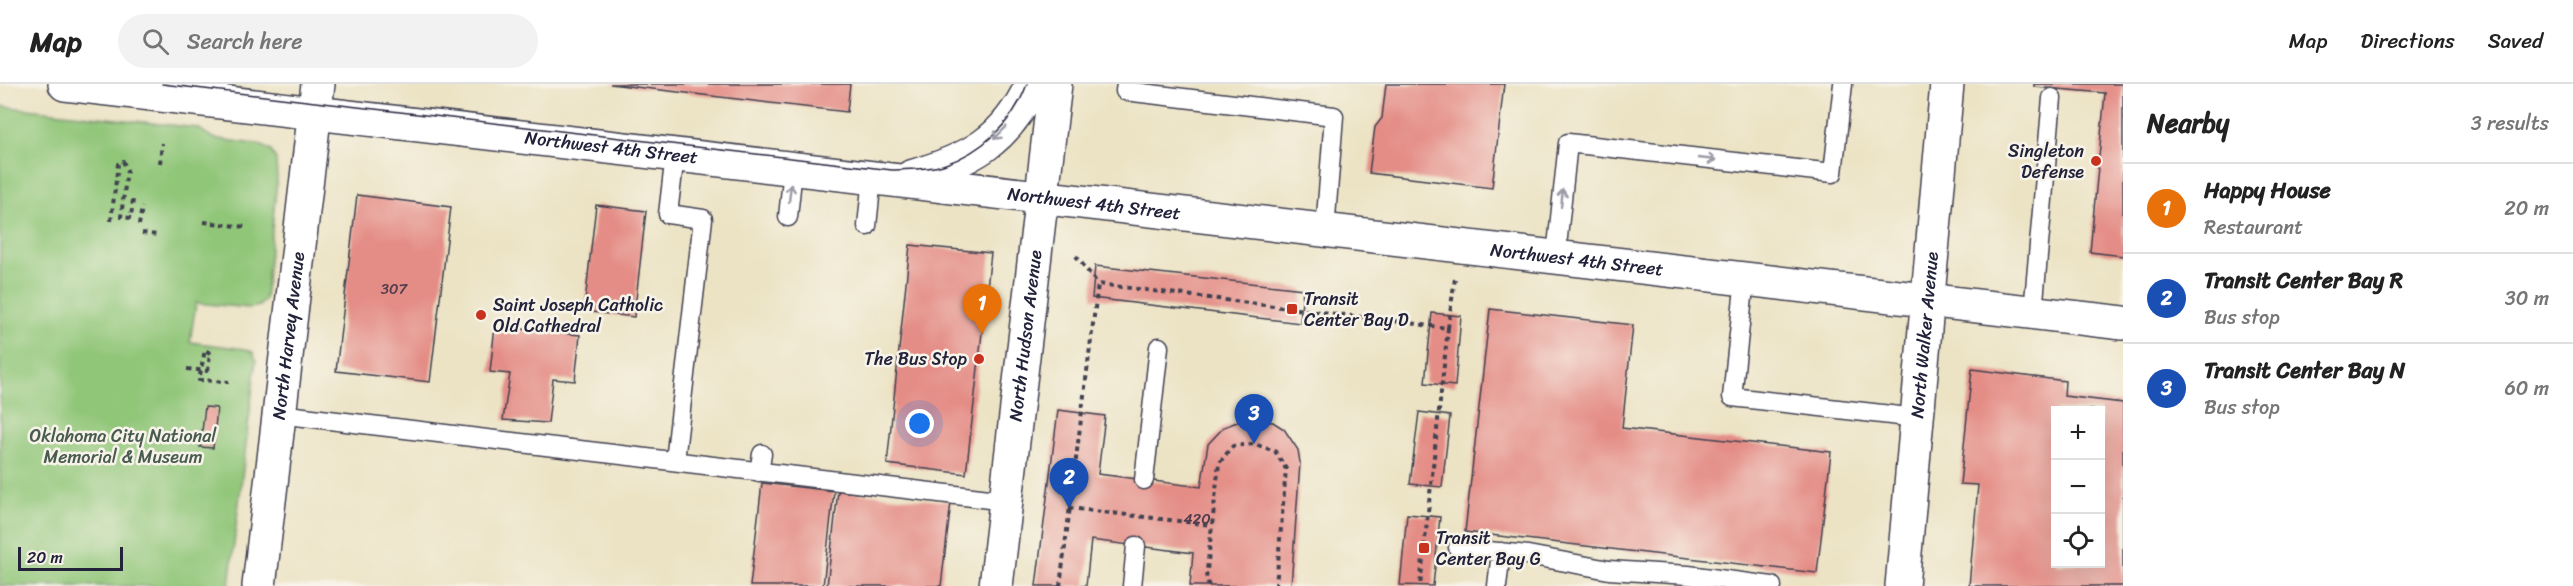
<!DOCTYPE html>
<html lang="en">
<head>
<meta charset="utf-8">
<style>
	:root { --surface:#fff; --page:#f2f2f2; --text:#222; --muted:#767676; --line:#e0e0e0; --accent:#0b8043 }
	body { margin:0; font-family:Sriracha,sans-serif; background:var(--page); color:var(--text) }
	.controls { position:absolute; right:18px; bottom:18px; display:grid; overflow:hidden; border-radius:0px; box-shadow:0 6px 24px #0002 }
	.controls button { width:54px; height:54px; display:grid; place-items:center; padding:0; border:0; border-bottom:2px solid var(--line); background:var(--surface); color:var(--text); font:30px sans-serif }
	.scale { position:absolute; left:18px; bottom:15px; width:105px; box-sizing:border-box; padding-left:6px; border:3px solid #22223b; border-top:0; font-size:16px; line-height:21px; white-space:nowrap; color:#22223b; -webkit-text-stroke:4px #f7f3e8; paint-order:stroke }
	.you { position:absolute; left:920px; top:340px; width:21px; height:21px; margin:-15px; border:4px solid #fff; border-radius:50%; background:#1a73e8; box-shadow:0 0 0 9px #1a73e833 }
	.badge { display:grid; place-items:center; width:39px; height:39px; border-radius:50%; background:var(--accent); color:#fff; font-size:20px; font-weight:700 }
	.pin { position:absolute; translate:-50% -50px; filter:drop-shadow(0 2px 3px #0008) }
	.pin::after { content:''; position:absolute; top:32px; width:21px; height:18px; background:inherit; clip-path:polygon(0 0,100% 0,50% 100%) }
	.list { margin:0; padding:0; list-style:none }
	h2 { display:flex; justify-content:space-between; align-items:center; height:78px; margin:0; padding:0 24px; font-size:26px }
	h2 small { font-size:20px; font-weight:400; color:var(--muted) }
	.list li { display:grid; grid-template-columns:39px 1fr auto; gap:18px; align-items:center; box-sizing:border-box; height:90px; padding:0 24px; border-top:2px solid var(--line) }
	.list b { display:block; font-size:22px; white-space:nowrap }
	.list p { margin:0; font-size:20px; white-space:nowrap; color:var(--muted) }
	.list em { font-size:20px; font-style:normal; color:var(--muted) }
	.icon { flex:none; width:33px; height:33px; fill:none; stroke:currentColor; stroke-width:2; stroke-linecap:round; stroke-linejoin:round }
	.map { position:relative; flex:none; width:2123px; height:502px; overflow:hidden }
	header { display:flex; align-items:center; gap:36px; box-sizing:border-box; height:84px; padding:0 30px; background:var(--surface); border-bottom:2px solid var(--line) }
	header strong { font-size:28px }
	nav { display:flex; gap:33px; margin-inline-start:auto; font-size:21px }
	.search { width:420px; height:54px; background:var(--page); display:flex; align-items:center; gap:15px; box-sizing:border-box; padding:0 21px; border-radius:33px; color:var(--muted); font-size:22px }
	main { display:flex }
	aside { flex:1; background:var(--surface) }
	.map>svg:first-child { display:block }
	.green { fill:#90c678; stroke:#59745a; stroke-width:1.5 }
	.building { fill:#e48d86; fill-rule:evenodd }
	.lines { fill:none; stroke-linecap:round; stroke-linejoin:round }
	.lane-casing { stroke:#403f50; stroke-width:21 }
	.secondary-casing { stroke:#403f50; stroke-width:36 }
	.path { stroke:#403f50; stroke-width:4; stroke-dasharray:4.5 4.5; stroke-linecap:butt }
	.lane { stroke:#fff; stroke-width:18 }
	.secondary { stroke:#fff; stroke-width:33 }
	.tram { stroke:#22223b; stroke-width:1.5 }
	.path-bridge { stroke:#403f50; stroke-width:4; stroke-dasharray:4.5 4.5; stroke-linecap:butt }
	.oneway { stroke:#9c9ca7 }
	.poi-dot { fill:#c8321e; stroke:#f7f3e8; stroke-width:2 }
	.labels { text-anchor:middle; stroke-width:5; stroke-linejoin:round; paint-order:stroke }
	.number-label { font-size:15px; fill:#523d4e }
	.street-label { font-size:18px; fill:#22223b; stroke:#f7f3e8 }
	.poi-label { font-size:18px; fill:#22223b; stroke:#f7f3e8; text-anchor:start }
	.park-label { font-size:18px; fill:#485b50; stroke:#f7f3e8 }
</style>
</head>
<body>
<header>
<strong>Map</strong>
<div class="search"><svg class="icon" aria-label="search" viewBox="0 0 24 24"><circle cx="10" cy="10" r="6"/><path d="M15 15l6 6"/></svg>Search here</div>
<nav><a>Map</a><a>Directions</a><a>Saved</a></nav>
</header>
<main>
<div class="map">
<svg width="2123" height="502" viewBox="0 0 2123 502">
	<rect width="100%" height="100%" fill="#f7f3e8"/>
	<filter id="ink" filterUnits="userSpaceOnUse"><feTurbulence type="fractalNoise" baseFrequency=".0167" numOctaves="2"/><feDisplacementMap in="SourceGraphic" scale="12" xChannelSelector="R" yChannelSelector="G"/><feConvolveMatrix kernelMatrix="1 2 1 2 8 2 1 2 1" color-interpolation-filters="sRGB"/></filter>
	<filter id="wash" filterUnits="userSpaceOnUse"><feTurbulence type="fractalNoise" baseFrequency=".008" numOctaves="4" result="noise"/><feDisplacementMap in="SourceGraphic" scale="24" xChannelSelector="R" yChannelSelector="G"/><feGaussianBlur stdDeviation="1.35" result="paint"/><feColorMatrix in="noise" values="0 0 0 0 0 0 0 0 0 0 0 0 0 0 0 0 0 1.4 0 .05"/><feComposite in="paint" operator="in"/></filter>
	<g filter="url(#wash)">
		<rect width="100%" height="100%" fill="#ece3c4"/>
		<!-- green -->
		<path class="green" d="M 0,22 L 198,44 L 213,54 L 261,61 L 271,67 L 276,75 L 277,96 L 265,215 L 259,222 L 250,224 L 196,219 L 190,258 L 245,265 L 253,268 L 256,276 L 229,502 L 0,502 Z"/>
		<g id="blocks">
			<!-- building -->
			<path class="building" d="M 610,0 L 850,0 L 847,28 Z
				M 1386,0 L 1504,0 L 1492,104 L 1369,89 L 1375,43 L 1382,34 Z
				M 2034,0 L 2123,0 L 2123,172 L 2090,168 L 2105,9 L 2034,3 Z
				M 357,111 L 451,123 L 430,298 L 336,287 Z
				M 596,121 L 646,127 L 634,233 L 584,227 Z
				M 910,161 L 991,169 L 966,390 L 887,380 Z
				M 1095,182 L 1303,205 L 1300,239 L 1092,214 Z
				M 1490,225 L 1633,241 L 1622,344 L 1831,368 L 1817,489 L 1465,448 Z
				M 1432,229 L 1461,232 L 1455,302 L 1425,299 Z
				M 495,242 L 580,251 L 575,297 L 553,295 L 548,339 L 503,336 L 510,290 L 490,288 Z
				M 1972,285 L 2065,297 L 2064,312 L 2123,319 L 2123,502 L 1969,502 L 1978,401 L 1960,400 ZM 2056,326 L 2100,326 L 2100,480 L 2056,480 Z
				M 205,323 L 217,324 L 213,364 L 200,363 Z
				M 1058,326 L 1105,332 L 1098,390 L 1201,403 L 1208,360 L 1224,343 L 1245,335 L 1273,338 L 1284,345 L 1298,366 L 1300,379 L 1291,502 L 1190,502 L 1193,469 L 1091,456 L 1086,502 L 1036,502 Z
				M 1419,328 L 1450,332 L 1442,403 L 1410,400 Z
				M 762,399 L 834,407 L 823,502 L 750,502 Z
				M 838,407 L 951,418 L 941,502 L 827,502 Z
				M 1407,430 L 1440,433 L 1433,502 L 1400,501 Z"/>
		</g>
	</g>
	<g filter="url(#ink)">
		<use href="#blocks" fill-opacity="0" stroke="#403f50" stroke-width="1.5"/>
		<g class="lines">
			<defs>
				<path id="lane" d="M 1126,0 L 1125,7 L 1334,32 L 1325,146
					M 675,71 L 668,130 L 703,135 L 675,377
					M 788,133 L 793,85
					M 867,142 L 872,94
					M 1556,172 L 1568,59 L 1833,89 L 1843,0
					M 1745,195 L 1732,313 L 1917,334
					M 2033,228 L 2052,14
					M 279,330 L 1006,417
					M 759,388 L 762,370
					M 1144,396 L 1159,263
					M 1458,464 L 1528,471 L 1609,486 L 1688,491 L 1772,502
					M 1132,502 L 1136,462
					M 1497,502 L 1501,468"/>
				<g id="secondary">
					<path id="s1" d="M 65,0 L 2123,239"/>
					<path d="M 911,93 C 969,76 1006,58 1032,0"/>
					<path id="s2" d="M 259,502 L 318,0"/>
					<path id="s3" d="M 996,502 L 1055,0"/>
					<path id="s4" d="M 1902,502 L 1947,0"/>
				</g>
			</defs>
			<!-- lane casing -->
			<use href="#lane" class="lane-casing"/>
			<!-- secondary casing -->
			<use href="#secondary" class="secondary-casing"/>
			<!-- path -->
			<path class="path" d="M 160,79 L 162,59
				M 111,137 L 118,80 L 123,77 L 127,86 L 121,133 L 131,134 L 133,115
				M 204,138 L 246,143
				M 139,141 L 142,123
				M 142,149 L 158,151
				M 1076,172 L 1098,200
				M 1448,244 L 1455,194
				M 208,287 L 210,269 L 205,266 L 199,296 L 229,298
				M 1069,424 L 1212,441
				M 1060,502 L 1098,200 L 1448,244 L 1420,502
				M 1209,502 L 1206,495 L 1219,379 L 1233,362 L 1254,360 L 1275,367 L 1286,385 L 1276,502"/>
			<!-- lane -->
			<use href="#lane" class="lane"/>
			<!-- secondary -->
			<use href="#secondary" class="secondary"/>
			<!-- tram -->
			<path class="tram" d="M 162,0 L 892,86 C 909,85 926,86 943,81 C 981,69 1014,38 1027,0"/>
			<!-- path-bridge -->
			<path class="path-bridge" d="M 187,285 L 208,287"/>
		</g>
		<!-- one-way arrows -->
		<defs><path id="oneway-shaft" d="M-6 0H5M1.5-3L5.5 0L1.5 3" fill="none" stroke-width="1.6" stroke-linecap="round" stroke-linejoin="round" transform="scale(1.5)"/></defs>
		<g class="oneway">
			<use href="#oneway-shaft" transform="translate(1000 49) rotate(135)"/>
			<use href="#oneway-shaft" transform="translate(1707 75) rotate(6)"/>
			<use href="#oneway-shaft" transform="translate(790 109) rotate(-84)"/>
			<use href="#oneway-shaft" transform="translate(1562 114) rotate(-84)"/>
		</g>
	</g>
	<!-- markers -->
	<g class="poi-dot">
		<circle cx="2096" cy="77" r="6"/>
		<rect x="1286" y="219" width="12" height="12" rx="3"/>
		<circle cx="481" cy="231" r="6"/>
		<circle cx="979" cy="275" r="6"/>
		<rect x="1418" y="458" width="12" height="12" rx="3"/>
	</g>
	<g class="labels">
		<!-- number labels -->
		<g class="number-label">
			<text x="394" y="210">307</text>
			<text x="1197" y="440">420</text>
		</g>
		<!-- street labels -->
		<g class="street-label">
			<text dy="6" stroke="none"><textPath href="#s1" startOffset="550">Northwest 4th Street</textPath></text>
			<text dy="6" stroke="none"><textPath href="#s1" startOffset="1036">Northwest 4th Street</textPath></text>
			<text dy="6" stroke="none"><textPath href="#s1" startOffset="1522">Northwest 4th Street</textPath></text>
			<text dy="6" stroke="none"><textPath href="#s2" startOffset="252">North Harvey Avenue</textPath></text>
			<text dy="6" stroke="none"><textPath href="#s3" startOffset="252">North Hudson Avenue</textPath></text>
			<text dy="6" stroke="none"><textPath href="#s4" startOffset="252">North Walker Avenue</textPath></text>
		</g>
		<!-- poi labels -->
		<g class="poi-label">
			<text x="2084" y="73" text-anchor="end">Singleton<tspan x="2084" dy="21">Defense</tspan></text>
			<text x="1304" y="221">Transit<tspan x="1304" dy="21">Center Bay D</tspan></text>
			<text x="493" y="227">Saint Joseph Catholic<tspan x="493" dy="21">Old Cathedral</tspan></text>
			<text x="967" y="281" text-anchor="end">The Bus Stop</text>
			<text x="1436" y="460">Transit<tspan x="1436" dy="21">Center Bay G</tspan></text>
		</g>
		<!-- park labels -->
		<g class="park-label">
			<text x="123" y="358">Oklahoma City National<tspan x="123" dy="21">Memorial &amp; Museum</tspan></text>
		</g>
	</g>
</svg>
<div class="controls">
<button>+</button>
<button>−</button>
<button><svg class="icon" aria-label="locate" viewBox="0 0 24 24"><circle cx="12" cy="12" r="6"/><path d="M12 2v4M12 18v4M2 12h4M18 12h4"/></svg></button>
</div>
<div class="scale">20 m</div>
<div class="you"></div>
<div class="pin badge" style="left:982px;top:250px;background:#e8710a">1</div>
<div class="pin badge" style="left:1069px;top:424px;background:#1a4fb4">2</div>
<div class="pin badge" style="left:1254px;top:360px;background:#1a4fb4">3</div>
</div>
<aside>
<h2>Nearby<small>3 results</small></h2>
<ul class="list">
<li><span class="badge" style="background:#e8710a">1</span><div><b>Happy House</b><p>Restaurant</p></div><em>20 m</em></li>
<li><span class="badge" style="background:#1a4fb4">2</span><div><b>Transit Center Bay R</b><p>Bus stop</p></div><em>30 m</em></li>
<li><span class="badge" style="background:#1a4fb4">3</span><div><b>Transit Center Bay N</b><p>Bus stop</p></div><em>60 m</em></li>
</ul>
</aside>
</main>
</body>
</html>
